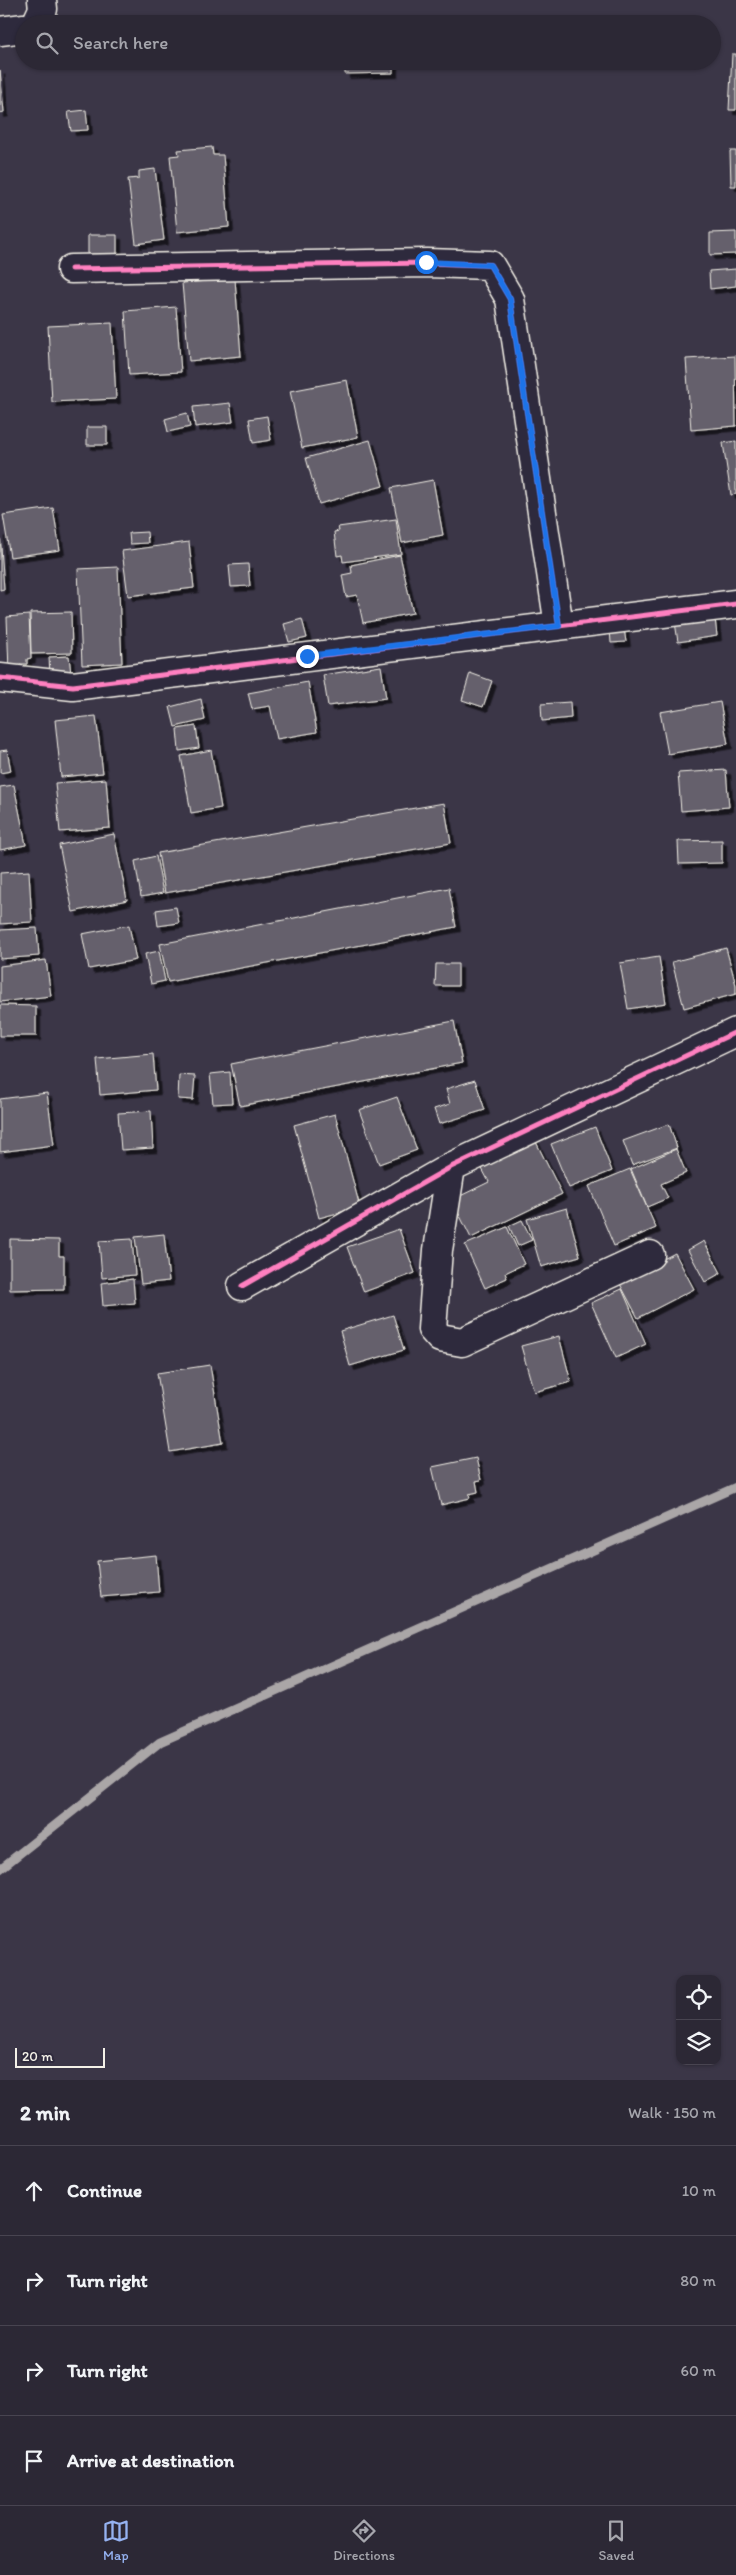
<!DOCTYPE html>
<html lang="en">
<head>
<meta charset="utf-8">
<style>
	:root { --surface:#2c2835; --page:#34303d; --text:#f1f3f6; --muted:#a6a6ad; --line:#484450; --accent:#95b2f1 }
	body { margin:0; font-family:Itim,sans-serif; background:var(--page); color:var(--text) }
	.controls { position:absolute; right:15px; bottom:15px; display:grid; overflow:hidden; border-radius:10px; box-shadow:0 1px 4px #0004 }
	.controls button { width:45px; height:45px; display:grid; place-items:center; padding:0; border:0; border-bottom:1px solid var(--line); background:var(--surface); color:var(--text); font:25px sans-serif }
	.scale { position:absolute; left:15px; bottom:12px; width:90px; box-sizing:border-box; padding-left:5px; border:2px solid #f4f1e8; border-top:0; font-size:14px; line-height:18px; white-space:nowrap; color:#f4f1e8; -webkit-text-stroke:4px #2f2a3d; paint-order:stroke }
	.stop { position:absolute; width:15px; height:15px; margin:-11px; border:4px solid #1a73e8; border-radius:50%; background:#fff }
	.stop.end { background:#1a73e8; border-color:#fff; box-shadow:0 1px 5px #0008 }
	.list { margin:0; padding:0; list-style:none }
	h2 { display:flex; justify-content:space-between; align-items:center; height:65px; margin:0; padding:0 20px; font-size:21px }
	h2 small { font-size:16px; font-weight:400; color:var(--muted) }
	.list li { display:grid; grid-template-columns:32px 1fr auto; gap:15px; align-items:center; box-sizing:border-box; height:90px; padding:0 20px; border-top:1px solid var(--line) }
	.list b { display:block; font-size:19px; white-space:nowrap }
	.list em { font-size:16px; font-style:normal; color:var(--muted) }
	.icon { flex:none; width:28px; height:28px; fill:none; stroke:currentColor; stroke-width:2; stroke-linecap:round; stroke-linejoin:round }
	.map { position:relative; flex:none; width:736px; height:2080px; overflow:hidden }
	.search { position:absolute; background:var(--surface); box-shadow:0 1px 4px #0004; left:15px; right:15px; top:15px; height:55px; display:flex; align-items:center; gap:12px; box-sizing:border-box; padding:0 18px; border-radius:28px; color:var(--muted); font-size:19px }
	.sheet { height:425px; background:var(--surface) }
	nav { display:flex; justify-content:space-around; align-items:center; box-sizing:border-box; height:70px; border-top:1px solid var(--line); background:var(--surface); font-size:14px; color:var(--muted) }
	nav a { display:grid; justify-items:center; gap:2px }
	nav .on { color:var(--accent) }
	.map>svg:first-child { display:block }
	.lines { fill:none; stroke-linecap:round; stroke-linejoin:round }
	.stream { stroke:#aaa6a7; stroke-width:9 }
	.building { fill:#65616c; stroke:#f4f1e8; filter:url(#shadow) }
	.minor-casing { stroke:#f4f1e8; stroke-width:31 }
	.minor { stroke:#2f2a3d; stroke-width:28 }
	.cycleway-casing { stroke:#2f2a3d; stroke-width:8 }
	.cycleway { stroke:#ff80c0; stroke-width:5 }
	.route { stroke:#1a73e8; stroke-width:6 }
</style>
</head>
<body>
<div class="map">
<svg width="736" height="2080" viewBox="0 0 736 2080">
	<defs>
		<filter id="shadow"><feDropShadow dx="4.5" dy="4.5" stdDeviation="0" flood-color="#0009"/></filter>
	</defs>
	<rect width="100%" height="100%" fill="#3b3647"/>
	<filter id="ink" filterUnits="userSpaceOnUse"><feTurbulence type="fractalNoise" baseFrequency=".02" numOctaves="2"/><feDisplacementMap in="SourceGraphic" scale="10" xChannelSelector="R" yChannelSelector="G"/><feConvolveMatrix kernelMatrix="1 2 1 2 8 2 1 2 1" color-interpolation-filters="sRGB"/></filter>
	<g filter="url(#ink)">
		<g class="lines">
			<!-- stream -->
			<path class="stream" d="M 0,1869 L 160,1742 L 736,1487"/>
		</g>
		<!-- building -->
		<path class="building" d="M 392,20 L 392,24 L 344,24 L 344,22 Z
			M 732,54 L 736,54 L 736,110 L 729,110 Z
			M 345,61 L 393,61 L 393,73 L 345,74 Z
			M 0,70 L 4,112 L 0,113 Z
			M 86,110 L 88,130 L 71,131 L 68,112 Z
			M 212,147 L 213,155 L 223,155 L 229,227 L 177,232 L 170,156 L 179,155 L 178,150 Z
			M 730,151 L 736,151 L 736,186 L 731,186 Z
			M 155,169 L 164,240 L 136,244 L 128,179 L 139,178 L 139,171 Z
			M 736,232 L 736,254 L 710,255 L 710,233 Z
			M 88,235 L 117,235 L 117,256 L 88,256 Z
			M 736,269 L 736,286 L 710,289 L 709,271 Z
			M 235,279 L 241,356 L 189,361 L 182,283 Z
			M 176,307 L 181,372 L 129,375 L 125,311 Z
			M 112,323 L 116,399 L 52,402 L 48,326 Z
			M 735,356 L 736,426 L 691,430 L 686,359 Z
			M 347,380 L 358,437 L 302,448 L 290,391 Z
			M 230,403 L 233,422 L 195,427 L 193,407 Z
			M 187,413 L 190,427 L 168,432 L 165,419 Z
			M 267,416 L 271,440 L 253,443 L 249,419 Z
			M 87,427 L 107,427 L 107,445 L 87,445 Z
			M 370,440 L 383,486 L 319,504 L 306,458 Z
			M 736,441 L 736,494 L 731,495 L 723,443 Z
			M 433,480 L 443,535 L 402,543 L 391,488 Z
			M 53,508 L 60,550 L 10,557 L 3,515 Z
			M 396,519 L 401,554 L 343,562 L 342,555 L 337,556 L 334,532 L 339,531 L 338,527 Z
			M 0,532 L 4,589 L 0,590 Z
			M 147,532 L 148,543 L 130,544 L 129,533 Z
			M 189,542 L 194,588 L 128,596 L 122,551 Z
			M 400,555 L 413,613 L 363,623 L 357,595 L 346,597 L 342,575 L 352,573 L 351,565 Z
			M 248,564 L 250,586 L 231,587 L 229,565 Z
			M 118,567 L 122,663 L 82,665 L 78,569 Z
			M 71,612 L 72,653 L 31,654 L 30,613 Z
			M 29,615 L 31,658 L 27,659 L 27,664 L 21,664 L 21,671 L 9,671 L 7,617 Z
			M 715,618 L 717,636 L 678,642 L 675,622 Z
			M 302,619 L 307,638 L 289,642 L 284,624 Z
			M 624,628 L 626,642 L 611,643 L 610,629 Z
			M 69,656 L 71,674 L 50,675 L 49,657 Z
			M 381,666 L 386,698 L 328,706 L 323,675 Z
			M 470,673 L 492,681 L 483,707 L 462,700 Z
			M 308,682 L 317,732 L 277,739 L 270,706 L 252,709 L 248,693 Z
			M 201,699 L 205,720 L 175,727 L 170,707 Z
			M 570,702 L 571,718 L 542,721 L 541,704 Z
			M 720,702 L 728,744 L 668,754 L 660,712 Z
			M 96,716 L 103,773 L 61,777 L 55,720 Z
			M 196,726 L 199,748 L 179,751 L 177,729 Z
			M 7,750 L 11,771 L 0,773 L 0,751 Z
			M 211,750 L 221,808 L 191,813 L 181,756 Z
			M 726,770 L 729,807 L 681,811 L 678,773 Z
			M 106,779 L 110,828 L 60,832 L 55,783 Z
			M 14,785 L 26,845 L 0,850 L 0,787 Z
			M 444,803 L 451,843 L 165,893 L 158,853 Z
			M 114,834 L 127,900 L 73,912 L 59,845 Z
			M 722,840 L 722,863 L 679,864 L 678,841 Z
			M 156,856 L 163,893 L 141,897 L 135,861 Z
			M 29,871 L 32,922 L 0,924 L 0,873 Z
			M 449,888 L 456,927 L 168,982 L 160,944 Z
			M 176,907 L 179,923 L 158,926 L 156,910 Z
			M 129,925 L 136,960 L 89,969 L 82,934 Z
			M 37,928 L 39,956 L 0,959 L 0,930 Z
			M 726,948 L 736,985 L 736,994 L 684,1008 L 672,962 Z
			M 159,951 L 165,981 L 151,984 L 145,954 Z
			M 659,957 L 666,1003 L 628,1009 L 620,963 Z
			M 46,960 L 51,996 L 0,1002 L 0,966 Z
			M 436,964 L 458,964 L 458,986 L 435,986 Z
			M 0,1005 L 36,1006 L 36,1036 L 0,1036 Z
			M 454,1021 L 462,1063 L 240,1106 L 231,1064 Z
			M 153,1054 L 156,1090 L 100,1095 L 97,1059 Z
			M 230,1072 L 232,1103 L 213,1104 L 210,1074 Z
			M 179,1075 L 195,1076 L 193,1100 L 178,1099 Z
			M 475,1080 L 485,1110 L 439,1124 L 434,1109 L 450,1104 L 446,1089 Z
			M 47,1093 L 54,1145 L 0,1152 L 0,1099 Z
			M 397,1097 L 417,1150 L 379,1164 L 359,1110 Z
			M 151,1111 L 153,1148 L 121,1150 L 118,1113 Z
			M 335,1114 L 360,1207 L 319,1218 L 294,1125 Z
			M 669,1124 L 677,1148 L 632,1165 L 623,1141 Z
			M 595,1127 L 612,1171 L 569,1188 L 551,1144 Z
			M 534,1138 L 562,1194 L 471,1238 L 452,1200 L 489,1182 L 479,1163 Z
			M 676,1149 L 686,1173 L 661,1184 L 668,1198 L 647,1207 L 631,1169 Z
			M 630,1169 L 656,1228 L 614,1246 L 589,1186 Z
			M 567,1208 L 580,1256 L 541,1267 L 527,1219 Z
			M 522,1220 L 532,1240 L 518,1246 L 509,1226 Z
			M 507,1227 L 524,1264 L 505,1273 L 507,1278 L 485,1288 L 465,1245 Z
			M 399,1229 L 415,1273 L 364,1292 L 347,1247 Z
			M 164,1234 L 169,1281 L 141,1284 L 135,1237 Z
			M 10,1239 L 59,1240 L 59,1256 L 64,1256 L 64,1289 L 10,1290 Z
			M 132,1239 L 135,1275 L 102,1278 L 99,1241 Z
			M 704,1241 L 721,1273 L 705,1282 L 688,1250 Z
			M 675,1253 L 694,1289 L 638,1318 L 619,1282 Z
			M 133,1279 L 135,1303 L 103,1306 L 101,1283 Z
			M 622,1289 L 646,1344 L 616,1358 L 591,1303 Z
			M 393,1315 L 404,1350 L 350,1366 L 340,1331 Z
			M 559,1336 L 571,1382 L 534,1392 L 521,1346 Z
			M 210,1365 L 223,1443 L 170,1452 L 157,1373 Z
			M 476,1458 L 481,1480 L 476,1481 L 478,1492 L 469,1494 L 470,1498 L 441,1505 L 432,1467 Z
			M 156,1555 L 159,1592 L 101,1597 L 97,1561 Z"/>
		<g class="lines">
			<defs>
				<path id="minor" d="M 36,24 L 43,9 L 42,0
					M 0,31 L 24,28
					M 71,269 L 427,263 L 490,265 L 510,299 L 559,626
					M 0,678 L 73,686 L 736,604
					M 451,1167 L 438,1250 L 432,1329 L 440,1338 L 462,1342 L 650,1255
					M 242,1286 L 451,1167 L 736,1032"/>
			</defs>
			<!-- minor casing -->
			<use href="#minor" class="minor-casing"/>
			<!-- minor -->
			<use href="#minor" class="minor"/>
			<defs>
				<path id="cycleway" d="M 71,269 L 427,263 L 490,265 L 510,299 L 559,626
					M 0,678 L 73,686 L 736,604
					M 242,1286 L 451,1167 L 736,1032"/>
			</defs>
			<!-- cycleway casing -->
			<use href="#cycleway" class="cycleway-casing"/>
			<!-- cycleway -->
			<use href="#cycleway" class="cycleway"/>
		</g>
	</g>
	<g class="lines" filter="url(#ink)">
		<!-- route -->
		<path class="route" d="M 307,656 L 559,626 L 510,299 L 490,265 L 426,262"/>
	</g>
</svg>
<div class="controls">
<button><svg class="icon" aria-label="locate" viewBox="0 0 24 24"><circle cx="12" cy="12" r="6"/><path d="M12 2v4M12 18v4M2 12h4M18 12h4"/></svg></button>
<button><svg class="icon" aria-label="layers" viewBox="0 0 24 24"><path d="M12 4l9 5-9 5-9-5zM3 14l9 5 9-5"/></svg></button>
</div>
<div class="scale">20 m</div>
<div class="stop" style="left:426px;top:262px"></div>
<div class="stop end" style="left:307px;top:656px"></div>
<div class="search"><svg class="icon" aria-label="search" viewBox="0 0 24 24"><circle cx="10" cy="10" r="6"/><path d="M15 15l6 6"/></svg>Search here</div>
</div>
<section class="sheet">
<h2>2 min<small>Walk · 150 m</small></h2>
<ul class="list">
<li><svg class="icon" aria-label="ahead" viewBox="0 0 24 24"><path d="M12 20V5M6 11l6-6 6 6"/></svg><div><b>Continue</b></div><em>10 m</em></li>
<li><svg class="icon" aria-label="right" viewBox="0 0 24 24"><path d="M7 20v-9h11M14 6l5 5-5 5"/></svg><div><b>Turn right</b></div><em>80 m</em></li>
<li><svg class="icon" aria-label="right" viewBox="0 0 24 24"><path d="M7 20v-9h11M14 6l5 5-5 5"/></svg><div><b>Turn right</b></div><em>60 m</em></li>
<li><svg class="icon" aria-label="arrive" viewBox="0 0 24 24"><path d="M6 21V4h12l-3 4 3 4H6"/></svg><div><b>Arrive at destination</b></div></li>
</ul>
</section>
<nav>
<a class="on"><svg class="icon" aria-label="map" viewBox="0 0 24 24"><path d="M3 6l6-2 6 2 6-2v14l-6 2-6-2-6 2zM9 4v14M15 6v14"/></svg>Map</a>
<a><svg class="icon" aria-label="directions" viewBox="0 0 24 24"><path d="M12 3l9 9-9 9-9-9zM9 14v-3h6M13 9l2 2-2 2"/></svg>Directions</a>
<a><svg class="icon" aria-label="saved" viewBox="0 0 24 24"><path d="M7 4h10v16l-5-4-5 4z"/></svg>Saved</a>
</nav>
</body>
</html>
